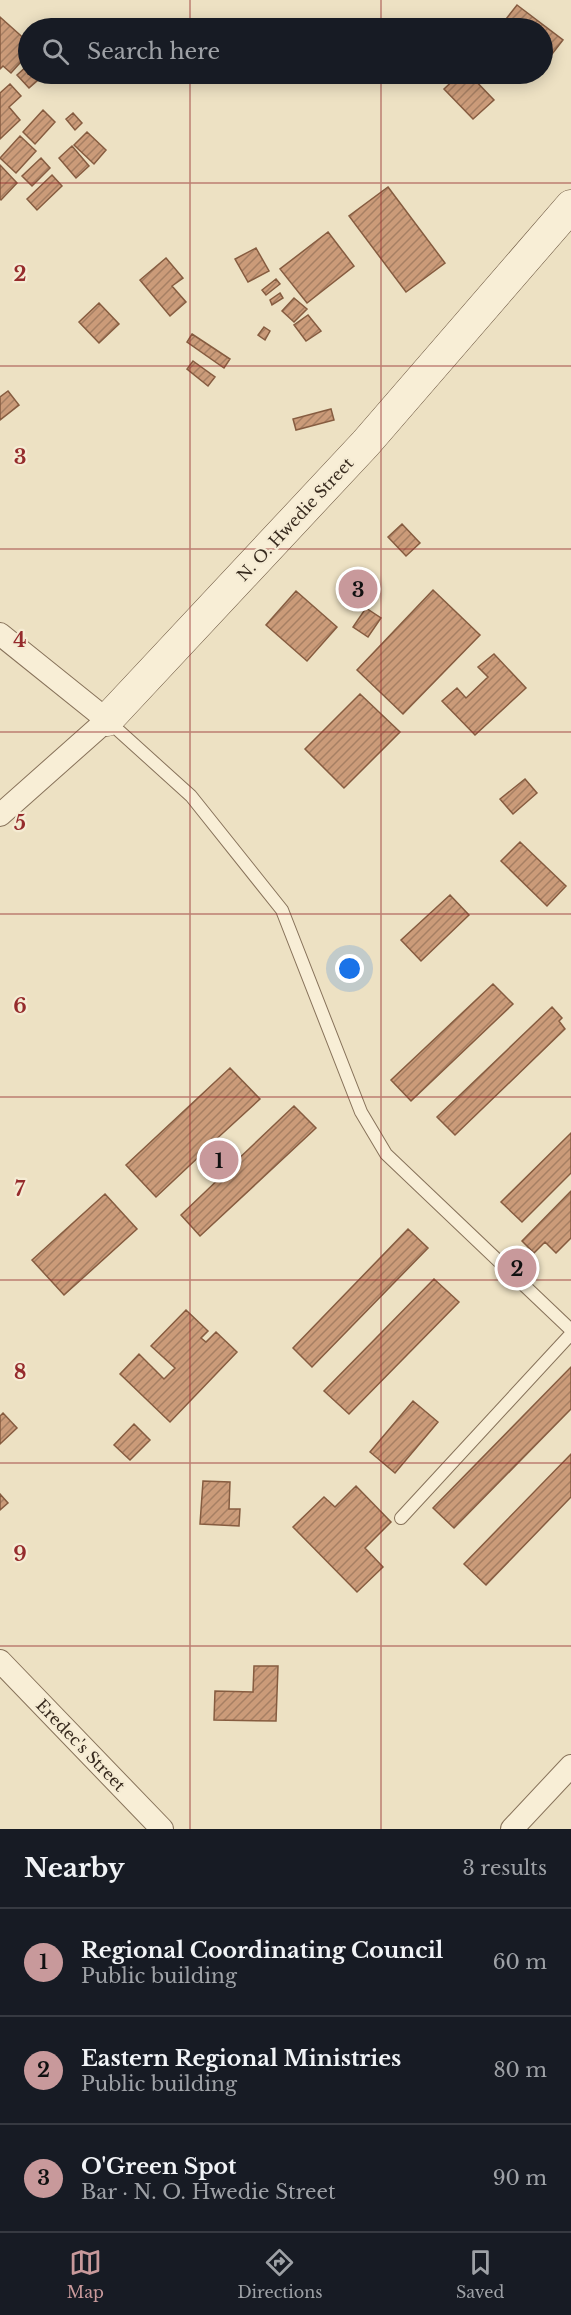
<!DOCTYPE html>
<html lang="en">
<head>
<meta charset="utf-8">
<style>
	:root { --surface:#171b24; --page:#20242c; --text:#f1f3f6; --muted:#9ea1a6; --line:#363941; --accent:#c8999b }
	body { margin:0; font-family:"Libre Baskerville",serif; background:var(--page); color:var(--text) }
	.you { position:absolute; left:350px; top:969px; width:21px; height:21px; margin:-15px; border:4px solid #fff; border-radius:50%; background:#1a73e8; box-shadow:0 0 0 9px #1a73e833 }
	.badge { display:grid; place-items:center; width:39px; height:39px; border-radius:50%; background:var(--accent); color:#111; font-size:20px; font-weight:700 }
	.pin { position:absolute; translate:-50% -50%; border:3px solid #fff; box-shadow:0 2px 6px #0006 }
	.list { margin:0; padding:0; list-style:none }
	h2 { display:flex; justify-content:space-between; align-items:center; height:78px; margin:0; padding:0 24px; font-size:26px }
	h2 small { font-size:20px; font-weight:400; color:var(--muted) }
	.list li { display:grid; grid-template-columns:39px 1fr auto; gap:18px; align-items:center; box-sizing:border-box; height:108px; padding:0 24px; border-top:2px solid var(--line) }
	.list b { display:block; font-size:22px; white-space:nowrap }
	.list p { margin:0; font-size:20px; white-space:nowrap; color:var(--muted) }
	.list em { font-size:20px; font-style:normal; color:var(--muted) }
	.icon { flex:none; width:33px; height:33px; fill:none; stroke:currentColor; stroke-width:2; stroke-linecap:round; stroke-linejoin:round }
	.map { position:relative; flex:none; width:571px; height:1829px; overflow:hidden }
	.search { position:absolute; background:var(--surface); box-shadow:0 3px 15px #0003; left:18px; right:18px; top:18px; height:66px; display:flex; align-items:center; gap:15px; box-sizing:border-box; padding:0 21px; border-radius:33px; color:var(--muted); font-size:22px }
	.sheet { height:402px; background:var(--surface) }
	nav { display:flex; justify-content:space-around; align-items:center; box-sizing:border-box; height:84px; border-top:2px solid var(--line); background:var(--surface); font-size:16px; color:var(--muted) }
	nav a { display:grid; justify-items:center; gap:3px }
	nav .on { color:var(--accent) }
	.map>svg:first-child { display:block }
	.building { fill:url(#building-hatch); stroke:#865c40; stroke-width:1.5 }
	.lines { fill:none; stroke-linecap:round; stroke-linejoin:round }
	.lane-casing { stroke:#87725a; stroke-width:14 }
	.street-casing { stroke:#87725a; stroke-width:24 }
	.secondary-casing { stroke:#69533d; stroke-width:33 }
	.lane { stroke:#f8eed6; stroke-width:12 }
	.street { stroke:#f8eed6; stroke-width:22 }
	.secondary { stroke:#f8eed6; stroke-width:32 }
	.grid { fill:none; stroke:#952b2c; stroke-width:1.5; stroke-opacity:0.55 }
	.labels { text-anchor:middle; stroke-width:4.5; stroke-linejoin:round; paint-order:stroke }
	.street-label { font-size:16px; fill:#372a1e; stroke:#f5ebd3 }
	.grid-label { font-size:20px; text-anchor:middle; font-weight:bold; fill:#952b2c; stroke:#f5ebd3; stroke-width:4.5; stroke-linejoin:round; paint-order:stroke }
</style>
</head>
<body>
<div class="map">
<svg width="571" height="1829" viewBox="0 0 571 1829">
	<defs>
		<pattern id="building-hatch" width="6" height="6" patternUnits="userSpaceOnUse" patternTransform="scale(1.5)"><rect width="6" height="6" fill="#cb9b79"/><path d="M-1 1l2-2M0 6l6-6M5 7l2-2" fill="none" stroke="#a67f63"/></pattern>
	</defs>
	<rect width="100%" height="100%" fill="#ede1c3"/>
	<!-- building -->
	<path class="building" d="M 517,5 L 563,40 L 542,67 L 542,28 L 499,28 Z
		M 0,17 L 28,42 L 28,54 L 11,73 L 3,66 L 0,69 Z
		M 28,65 L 28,74 L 45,74 L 29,88 L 17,75 Z
		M 460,74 L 469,74 L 494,100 L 473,119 L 444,89 Z
		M 10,84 L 21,96 L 9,107 L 20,120 L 0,139 L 0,93 Z
		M 43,110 L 55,122 L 35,144 L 23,132 Z
		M 73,113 L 82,123 L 75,130 L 66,119 Z
		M 87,132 L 106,150 L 94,164 L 74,145 Z
		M 20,136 L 36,151 L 16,173 L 0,158 Z
		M 72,146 L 89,166 L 76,178 L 59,158 Z
		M 41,158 L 50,168 L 32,186 L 22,176 Z
		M 0,165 L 17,183 L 1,200 L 0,199 Z
		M 52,175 L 62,186 L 37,210 L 27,199 Z
		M 388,187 L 445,263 L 406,292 L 349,216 Z
		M 328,232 L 354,266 L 307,303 L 280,269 Z
		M 256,248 L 269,271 L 248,282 L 235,259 Z
		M 166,258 L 183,278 L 172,286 L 186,302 L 170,316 L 140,280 Z
		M 276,279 L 280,284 L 266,295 L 262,290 Z
		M 280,293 L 283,298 L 272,305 L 270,300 Z
		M 294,298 L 307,309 L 294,322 L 282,311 Z
		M 99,303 L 119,324 L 99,343 L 79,322 Z
		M 308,315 L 321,331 L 306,341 L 294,325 Z
		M 264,327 L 270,331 L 265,340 L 258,335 Z
		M 192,334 L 230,359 L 224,368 L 187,342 Z
		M 193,361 L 215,377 L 208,386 L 187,369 Z
		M 8,391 L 19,405 L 0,420 L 0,397 Z
		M 331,409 L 334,420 L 296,430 L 293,419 Z
		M 402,524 L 420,543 L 406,556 L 388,537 Z
		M 433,590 L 480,635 L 403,714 L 357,670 Z
		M 296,591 L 337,627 L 307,661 L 266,625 Z
		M 366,608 L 381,618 L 368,637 L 353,627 Z
		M 494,654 L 526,688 L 475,735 L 442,701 L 457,688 L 466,698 L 488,677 L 478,667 Z
		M 360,694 L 400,732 L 344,788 L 305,749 Z
		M 525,779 L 537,793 L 513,814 L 500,799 Z
		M 520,842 L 566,886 L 547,906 L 501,861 Z
		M 450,895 L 469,915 L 421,961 L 401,940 Z
		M 493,984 L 513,1004 L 411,1101 L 391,1080 Z
		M 552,1007 L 562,1018 L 559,1021 L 565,1029 L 455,1135 L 437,1117 Z
		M 230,1068 L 260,1099 L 212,1143 L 232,1165 L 294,1106 L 316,1128 L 200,1236 L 181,1215 L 225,1173 L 205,1151 L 156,1197 L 126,1165 Z
		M 571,1133 L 571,1173 L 522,1222 L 501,1202 Z
		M 571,1191 L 571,1238 L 556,1253 L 545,1242 L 534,1253 L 522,1241 Z
		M 105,1194 L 137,1229 L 64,1295 L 32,1260 Z
		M 408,1229 L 428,1248 L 312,1367 L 293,1348 Z
		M 434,1279 L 459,1302 L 349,1414 L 324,1391 Z
		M 186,1310 L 208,1331 L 201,1338 L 206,1342 L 216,1332 L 237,1352 L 170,1422 L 120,1374 L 139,1354 L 164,1379 L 175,1368 L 151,1346 Z
		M 571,1367 L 571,1409 L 454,1528 L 433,1508 Z
		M 413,1401 L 438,1422 L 395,1473 L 370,1452 Z
		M 3,1413 L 17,1428 L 0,1444 L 0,1416 Z
		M 134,1424 L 150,1440 L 130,1460 L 114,1445 Z
		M 571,1454 L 571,1497 L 486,1585 L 464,1564 Z
		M 203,1481 L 230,1482 L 229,1509 L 240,1509 L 239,1526 L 200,1524 Z
		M 356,1486 L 391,1522 L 365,1548 L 383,1567 L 357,1592 L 293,1527 L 324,1497 L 335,1507 Z
		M 0,1494 L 8,1503 L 0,1510 Z
		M 254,1666 L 278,1666 L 276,1721 L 214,1720 L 215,1691 L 253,1692 Z"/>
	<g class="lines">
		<defs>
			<path id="lane" d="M 108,721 L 191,796 L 282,910 L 361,1112 L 386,1154 L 571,1330
				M 401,1518 L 571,1334"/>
			<path id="street" d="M 0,634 L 107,720 L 0,815
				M 0,1661 L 162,1829
				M 512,1829 L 571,1766"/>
			<path id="secondary" d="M 107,720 L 366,443 L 571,206"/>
		</defs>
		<!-- lane casing -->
		<use href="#lane" class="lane-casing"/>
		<!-- street casing -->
		<use href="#street" class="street-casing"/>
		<!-- secondary casing -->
		<use href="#secondary" class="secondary-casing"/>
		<!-- lane -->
		<use href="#lane" class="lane"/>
		<!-- street -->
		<use href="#street" class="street"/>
		<!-- secondary -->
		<use href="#secondary" class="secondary"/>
	</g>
	<!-- grid -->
	<path class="grid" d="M 190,0 L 190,28M 381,0 L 381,28M 190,74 L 190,1829M 381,74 L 381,1829M 0,183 L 571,183M 0,366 L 571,366M 0,549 L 571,549M 0,732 L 571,732M 0,914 L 571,914M 0,1097 L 571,1097M 0,1280 L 571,1280M 0,1463 L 571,1463M 0,1646 L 571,1646"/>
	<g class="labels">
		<!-- street labels -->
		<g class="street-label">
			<text transform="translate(295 519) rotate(-47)" y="6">N. O. Hwedie Street</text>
			<text transform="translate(81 1745) rotate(46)" y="6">Eredec's Street</text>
		</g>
	</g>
	<g class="grid-label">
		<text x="20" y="281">2</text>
		<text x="20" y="464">3</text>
		<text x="20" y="647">4</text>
		<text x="20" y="830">5</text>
		<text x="20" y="1013">6</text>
		<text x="20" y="1196">7</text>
		<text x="20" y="1379">8</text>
		<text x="20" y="1561">9</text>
	</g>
</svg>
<div class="you"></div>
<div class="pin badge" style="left:219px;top:1160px">1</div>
<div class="pin badge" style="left:517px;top:1268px">2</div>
<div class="pin badge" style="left:358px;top:589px">3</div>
<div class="search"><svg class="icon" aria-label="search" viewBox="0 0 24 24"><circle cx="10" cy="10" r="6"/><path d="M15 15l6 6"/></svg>Search here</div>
</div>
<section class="sheet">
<h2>Nearby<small>3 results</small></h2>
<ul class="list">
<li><span class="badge">1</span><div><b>Regional Coordinating Council</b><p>Public building</p></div><em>60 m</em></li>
<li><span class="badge">2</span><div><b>Eastern Regional Ministries</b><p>Public building</p></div><em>80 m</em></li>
<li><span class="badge">3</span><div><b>O'Green Spot</b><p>Bar · N. O. Hwedie Street</p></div><em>90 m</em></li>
</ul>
</section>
<nav>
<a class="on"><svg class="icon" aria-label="map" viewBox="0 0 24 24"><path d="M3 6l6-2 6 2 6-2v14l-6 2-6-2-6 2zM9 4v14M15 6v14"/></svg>Map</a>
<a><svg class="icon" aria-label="directions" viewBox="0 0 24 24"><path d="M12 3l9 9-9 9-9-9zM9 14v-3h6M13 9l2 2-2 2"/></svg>Directions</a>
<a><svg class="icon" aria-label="saved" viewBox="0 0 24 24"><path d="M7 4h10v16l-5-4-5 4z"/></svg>Saved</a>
</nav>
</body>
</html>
